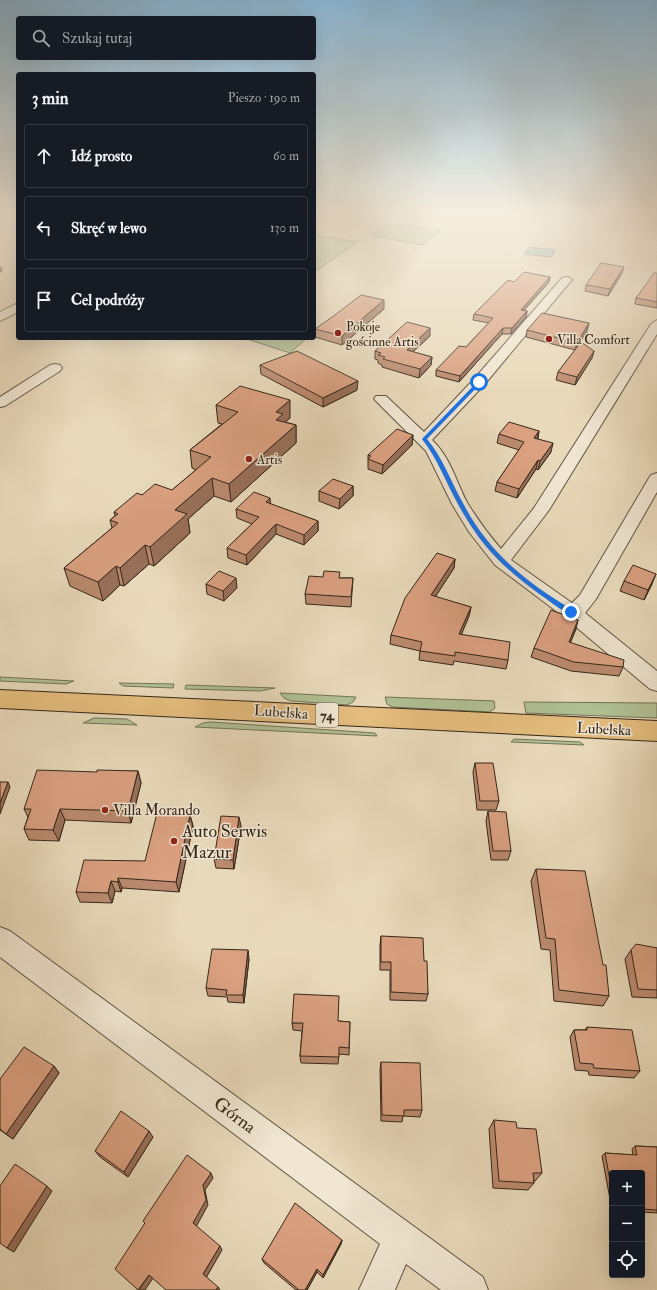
<!DOCTYPE html>
<html lang="pl">
<head>
<meta charset="utf-8">
<style>
	:root { --surface:#171b24; --page:#242831; --text:#f1f3f6; --muted:#9ea1a6; --line:#363941 }
	body { margin:0; font-family:"IM FELL Double Pica",serif; background:var(--page); color:var(--text) }
	.controls { position:absolute; right:12px; bottom:12px; display:grid; overflow:hidden; border-radius:4px; box-shadow:0 4px 16px #0002 }
	.controls button { width:36px; height:36px; display:grid; place-items:center; padding:0; border:0; border-bottom:1px solid var(--line); background:var(--surface); color:var(--text); font:20px sans-serif }
	.stop { position:absolute; width:12px; height:12px; margin:-9px; border:3px solid #1a73e8; border-radius:50%; background:#fff }
	.stop.end { background:#1a73e8; border-color:#fff; box-shadow:0 1px 4px #0008 }
	.list { margin:0; padding:0; list-style:none }
	h2 { display:flex; justify-content:space-between; align-items:center; height:52px; margin:0; padding:0 16px; font-size:17px }
	h2 small { font-size:13px; font-weight:400; color:var(--muted) }
	.list li { display:grid; grid-template-columns:26px 1fr auto; gap:12px; align-items:center; box-sizing:border-box; height:64px; margin:0 8px 8px; padding:0 8px; border:1px solid var(--line); border-radius:4px }
	.list b { display:block; font-size:15px; white-space:nowrap }
	.list em { font-size:13px; font-style:normal; color:var(--muted) }
	.icon { flex:none; width:22px; height:22px; fill:none; stroke:currentColor; stroke-width:2; stroke-linecap:round; stroke-linejoin:round }
	.map { position:relative; flex:none; width:657px; height:1290px; overflow:hidden }
	.search { position:absolute; background:var(--surface); box-shadow:0 4px 16px #0002; left:16px; top:16px; width:300px; height:44px; display:flex; align-items:center; gap:10px; box-sizing:border-box; padding:0 14px; border-radius:4px; color:var(--muted); font-size:15px }
	.panel { position:absolute; background:var(--surface); box-shadow:0 4px 16px #0002; left:16px; top:72px; width:300px; height:268px; border-radius:4px }
	.map>svg:first-child { display:block }
	.green { fill:#b0c094; stroke:#727456 }
	.water { fill:#99b9b8; stroke:#717f78 }
	.lines { fill:none; stroke-linecap:round; stroke-linejoin:round }
	.minor-casing { stroke:#615441; stroke-width:2 }
	.major-casing { stroke:#342719; stroke-width:2 }
	.minor { fill:#f0e6d2; fill-rule:evenodd }
	.major { fill:#e4bc7d; fill-rule:evenodd }
	.wall { fill:#bb8a6e; stroke:#342719 }
	.shaded-wall { fill:#99705a; stroke:#342719 }
	.building { fill:#daa080; stroke:#342719 }
	.route { fill:#1a73e8 }
	.poi-dot { fill:#8f2418; stroke:#f0e6d2; stroke-width:1.5 }
	.labels { text-anchor:middle; stroke-width:3; stroke-linejoin:round; paint-order:stroke }
	.far-poi-label { font-size:13px; fill:#342719; stroke:#f0e6d2; text-anchor:start }
	.shield { fill:#f0e6d2; stroke:#6c6050; stroke-width:1 }
	.shield-label { font-size:14px; font-weight:bold; fill:#342719 }
	.street-label { font-size:15px; fill:#342719; stroke:#f0e6d2 }
	.poi-label { font-size:15px; fill:#342719; stroke:#f0e6d2; text-anchor:start }
	.near-poi-label { font-size:18px; fill:#342719; stroke:#f0e6d2; text-anchor:start }
	.near-street-label { font-size:18px; fill:#342719; stroke:#f0e6d2 }
</style>
</head>
<body>
<div class="map">
<svg width="657" height="1290" viewBox="0 0 657 1290">
	<rect width="100%" height="100%" fill="#e8d9ba"/>
	<filter id="stains"><feTurbulence type="fractalNoise" baseFrequency=".005" numOctaves="4"/><feColorMatrix values="0 0 0 0 .2 0 0 0 0 .09 0 0 0 0 .02 0 0 0 .5 -.17"/></filter>
	<radialGradient id="worn" r=".72"><stop offset=".6" stop-color="#630" stop-opacity="0"/><stop offset="1" stop-color="#630" stop-opacity=".3"/></radialGradient>
	<!-- green -->
	<path class="green" d="M 387,224 L 441,230 L 422,245 L 370,235 Z
		M 314,235 L 358,242 L 314,272 Z
		M 244,338 L 307,338 L 290,353 Z
		M 0,677 L 74,681 L 66,684 L 0,681 Z
		M 119,683 L 174,684 L 173,688 L 123,686 Z
		M 186,685 L 275,688 L 260,691 L 185,689 Z
		M 280,693 L 356,697 L 353,702 L 347,705 L 291,701 L 284,698 Z
		M 385,697 L 494,701 L 495,708 L 490,712 L 392,707 L 387,704 Z
		M 524,702 L 657,703 L 657,718 L 526,713 Z
		M 94,718 L 127,719 L 137,725 L 83,723 Z
		M 211,722 L 375,733 L 377,736 L 195,727 L 203,723 Z
		M 514,739 L 580,742 L 584,745 L 511,742 Z"/>
	<!-- water -->
	<path class="water" d="M 530,247 L 555,250 L 551,257 L 524,254 Z"/>
	<g class="lines">
		<defs>
			<path id="minor" d="M 566,277 L 570,278 L 572,280 L 570,282 L 484,385 L 432,440 C 450,456 457,484 468,504 C 478,520 489,535 501,549 L 534,508 L 651,324 L 657,320 L 657,334 L 549,510 L 511,560 L 572,603 L 580,595 L 649,478 L 651,475 L 657,473 L 657,492 L 596,599 L 585,613 L 657,671 L 657,691 L 650,689 L 564,617 L 495,565 L 469,532 L 452,504 L 426,451 L 374,399 L 376,396 L 386,396 L 424,432 L 474,379 L 562,278 Z
				M 18,303 L 18,312 L 0,321 L 0,312 Z
				M 55,364 L 60,365 L 62,368 L 60,371 L 5,406 L 0,407 L 0,397 L 50,365 Z
				M 0,927 L 10,931 L 483,1277 L 488,1290 L 441,1290 L 406,1264 L 395,1290 L 359,1290 L 380,1244 L 0,957 Z"/>
			<path id="major" d="M 0,690 L 657,721 L 657,741 L 0,708 Z"/>
		</defs>
		<!-- minor casing -->
		<use href="#minor" class="minor-casing"/>
		<!-- major casing -->
		<use href="#major" class="major-casing"/>
		<!-- minor -->
		<use href="#minor" class="minor"/>
		<!-- major -->
		<use href="#major" class="major"/>
	</g>
	<!-- wall -->
	<path class="wall" d="M 622,273 L 608,296 L 585,291 L 586,285 Z
		M 657,273 L 657,308 L 635,304 L 636,298 Z
		M 550,277 L 549,282 L 524,310 L 527,311 L 526,317 L 511,334 L 502,334 L 459,382 L 436,376 L 436,370 L 466,347 L 489,323 L 473,320 L 474,314 L 514,282 Z
		M 384,309 L 342,345 L 315,337 L 315,329 Z
		M 527,330 L 587,331 L 576,348 L 594,351 L 592,358 L 575,385 L 556,380 L 558,372 L 575,350 L 526,337 Z
		M 430,336 L 413,352 L 432,357 L 431,365 L 419,378 L 382,367 L 382,365 L 378,363 L 378,360 L 375,359 L 375,351 Z
		M 260,365 L 357,390 L 323,407 L 261,374 Z
		M 216,405 L 290,418 L 285,422 L 296,425 L 296,443 L 231,502 L 214,496 L 188,519 L 190,533 L 154,566 L 149,564 L 124,586 L 120,585 L 103,601 L 70,586 L 64,568 L 112,528 L 110,520 L 115,516 L 114,512 L 142,495 L 172,490 L 196,470 L 192,468 L 190,450 L 222,424 L 218,423 Z
		M 539,431 L 538,439 L 551,452 L 538,470 L 536,469 L 517,498 L 495,491 L 497,482 L 519,450 L 497,443 L 499,434 Z
		M 413,435 L 412,445 L 382,474 L 368,469 L 368,455 Z
		M 353,486 L 353,496 L 339,509 L 319,501 L 319,491 Z
		M 270,504 L 318,521 L 318,531 L 304,545 L 276,534 L 247,565 L 228,558 L 227,548 L 252,524 L 237,518 L 236,509 Z
		M 455,559 L 454,568 L 435,597 L 471,607 L 469,616 L 461,634 L 508,660 L 506,669 L 454,661 L 453,665 L 419,660 L 420,651 L 390,644 L 391,635 Z
		M 340,578 L 353,578 L 351,607 L 306,604 L 305,594 Z
		M 624,581 L 652,584 L 644,600 L 620,591 Z
		M 206,584 L 237,588 L 224,601 L 207,594 Z
		M 576,629 L 570,643 L 623,667 L 619,676 L 571,671 L 531,657 L 534,648 Z
		M 475,763 L 499,801 L 496,810 L 477,810 L 473,772 Z
		M 138,771 L 141,783 L 131,823 L 65,820 L 59,841 L 29,840 L 24,829 L 28,817 L 24,809 L 97,772 Z
		M 488,811 L 511,851 L 508,860 L 491,860 L 486,821 Z
		M 190,815 L 193,826 L 179,892 L 122,888 L 121,892 L 115,891 L 112,903 L 80,902 L 76,892 L 145,861 Z
		M 241,826 L 234,869 L 216,868 L 214,859 Z
		M 536,869 L 609,996 L 603,1006 L 554,1001 L 550,950 L 541,949 L 531,881 Z
		M 381,936 L 424,961 L 428,994 L 426,1001 L 390,1000 L 390,970 L 380,970 L 380,945 Z
		M 657,948 L 657,998 L 632,997 L 625,959 L 631,950 Z
		M 249,959 L 244,1003 L 228,1002 L 227,997 L 208,996 L 206,988 Z
		M 338,1021 L 350,1022 L 349,1055 L 339,1054 L 338,1064 L 301,1063 L 300,1056 L 302,1031 L 293,1030 L 292,1023 Z
		M 587,1027 L 640,1071 L 634,1078 L 589,1075 L 588,1071 L 575,1070 L 570,1037 L 574,1030 L 585,1030 Z
		M 381,1062 L 422,1110 L 420,1117 L 403,1116 L 402,1122 L 381,1121 L 380,1069 Z
		M 54,1066 L 59,1073 L 13,1139 L 0,1130 L 0,1079 Z
		M 494,1120 L 517,1128 L 542,1173 L 535,1181 L 534,1181 L 534,1183 L 528,1190 L 493,1188 L 489,1129 Z
		M 153,1137 L 128,1177 L 100,1157 L 95,1151 Z
		M 635,1146 L 657,1147 L 657,1213 L 642,1212 L 642,1173 L 612,1173 L 612,1210 L 602,1156 L 605,1153 L 633,1155 L 632,1149 Z
		M 342,1240 L 341,1244 L 323,1278 L 317,1272 L 307,1290 L 296,1290 L 264,1263 L 262,1259 Z"/>
	<!-- shaded-wall -->
	<path class="shaded-wall" d="M 1,267 L 2,271 L 0,272 L 0,268 Z
		M 624,267 L 622,273 L 608,296 L 610,289 Z
		M 550,277 L 549,282 L 520,315 L 521,310 Z
		M 384,300 L 384,309 L 342,345 L 342,336 Z
		M 527,311 L 526,317 L 511,334 L 512,328 Z
		M 589,323 L 587,331 L 575,350 L 577,343 Z
		M 430,328 L 430,336 L 406,358 L 407,350 Z
		M 503,328 L 502,334 L 459,382 L 460,376 Z
		M 594,351 L 592,358 L 575,385 L 577,377 Z
		M 432,357 L 431,365 L 419,378 L 420,369 Z
		M 358,381 L 357,390 L 323,407 L 323,398 Z
		M 290,400 L 290,418 L 283,424 L 277,437 L 276,412 Z
		M 296,425 L 296,443 L 231,502 L 229,484 Z
		M 539,431 L 537,440 L 534,438 Z
		M 413,435 L 412,445 L 382,474 L 383,465 Z
		M 553,443 L 551,452 L 538,470 L 540,461 Z
		M 538,460 L 536,469 L 517,498 L 519,489 Z
		M 212,478 L 214,496 L 188,519 L 190,533 L 154,566 L 150,547 L 175,510 Z
		M 353,486 L 353,496 L 339,509 L 340,499 Z
		M 270,498 L 271,508 L 266,502 Z
		M 318,521 L 318,531 L 304,545 L 304,535 Z
		M 276,524 L 276,534 L 247,565 L 246,555 Z
		M 145,545 L 149,564 L 124,586 L 120,568 Z
		M 455,559 L 454,568 L 430,605 L 431,595 Z
		M 116,566 L 120,585 L 103,601 L 98,582 Z
		M 656,574 L 652,584 L 644,600 L 648,590 Z
		M 236,578 L 237,588 L 224,601 L 223,591 Z
		M 471,607 L 469,616 L 458,643 L 459,634 Z
		M 578,620 L 576,629 L 567,651 L 569,642 Z
		M 138,771 L 141,783 L 131,823 L 128,811 Z
		M 8,782 L 10,787 L 0,814 L 0,803 Z
		M 60,809 L 65,820 L 59,841 L 53,830 Z
		M 190,815 L 193,826 L 179,892 L 176,882 Z
		M 239,817 L 241,826 L 234,869 L 233,860 Z
		M 118,878 L 122,888 L 121,892 L 118,882 Z
		M 111,881 L 115,891 L 112,903 L 108,893 Z
		M 248,950 L 249,959 L 244,1003 L 243,995 Z
		M 54,1066 L 59,1073 L 13,1139 L 6,1134 Z
		M 149,1131 L 153,1137 L 128,1177 L 124,1172 Z
		M 211,1173 L 213,1178 L 205,1190 L 208,1205 L 196,1227 L 193,1223 L 203,1185 Z
		M 47,1186 L 52,1191 L 14,1252 L 7,1248 Z
		M 342,1240 L 341,1244 L 323,1278 L 323,1275 Z
		M 220,1246 L 222,1250 L 206,1278 L 203,1274 Z
		M 317,1269 L 317,1272 L 307,1290 L 305,1290 Z
		M 149,1275 L 153,1278 L 145,1290 L 139,1290 Z
		M 218,1287 L 220,1290 L 216,1290 Z"/>
	<!-- building -->
	<path class="building" d="M 601,263 L 624,267 L 610,289 L 586,285 Z
		M 524,272 L 550,277 L 521,310 L 527,311 L 512,328 L 503,328 L 460,376 L 436,370 L 459,346 L 466,347 L 493,318 L 474,314 L 508,280 L 514,282 Z
		M 654,273 L 657,273 L 657,302 L 636,298 Z
		M 361,295 L 384,300 L 342,336 L 315,329 L 335,315 Z
		M 542,313 L 589,323 L 577,343 L 527,330 Z
		M 407,322 L 430,328 L 407,350 L 432,357 L 420,369 L 383,359 L 385,357 L 378,355 L 381,353 L 375,351 Z
		M 581,342 L 594,351 L 577,377 L 558,372 Z
		M 297,351 L 358,381 L 323,398 L 260,365 Z
		M 240,386 L 290,400 L 276,412 L 283,414 L 276,420 L 296,425 L 229,484 L 212,478 L 175,510 L 187,514 L 150,547 L 145,545 L 120,568 L 116,566 L 98,582 L 64,568 L 118,523 L 110,520 L 118,514 L 114,512 L 137,493 L 142,495 L 155,484 L 172,490 L 211,457 L 190,450 L 238,412 L 216,405 Z
		M 509,422 L 539,431 L 534,438 L 553,443 L 540,461 L 538,460 L 519,489 L 497,482 L 524,442 L 499,434 Z
		M 397,429 L 413,435 L 383,465 L 368,459 L 371,456 L 368,455 Z
		M 333,479 L 353,486 L 340,499 L 319,491 Z
		M 254,492 L 270,498 L 266,502 L 318,521 L 304,535 L 276,524 L 246,555 L 227,548 L 259,517 L 236,509 Z
		M 437,553 L 455,559 L 431,595 L 471,607 L 459,634 L 510,642 L 508,660 L 455,652 L 455,656 L 420,651 L 422,642 L 391,635 L 405,598 Z
		M 633,565 L 656,574 L 648,590 L 624,581 Z
		M 219,571 L 236,578 L 223,591 L 206,584 Z
		M 324,571 L 340,572 L 339,578 L 353,578 L 351,597 L 305,594 L 309,576 L 323,577 Z
		M 551,610 L 578,620 L 569,642 L 624,660 L 623,667 L 574,662 L 534,648 Z
		M 475,763 L 493,763 L 499,801 L 480,801 Z
		M 37,770 L 97,772 L 97,770 L 138,771 L 128,811 L 60,809 L 53,830 L 24,829 L 31,809 L 24,809 Z
		M 0,782 L 8,782 L 0,803 Z
		M 488,811 L 506,812 L 511,851 L 493,851 Z
		M 157,813 L 190,815 L 176,882 L 118,878 L 118,882 L 111,881 L 108,893 L 76,892 L 84,860 L 145,861 Z
		M 221,816 L 239,817 L 233,860 L 214,859 Z
		M 536,869 L 585,871 L 603,965 L 606,965 L 609,996 L 559,990 L 555,939 L 546,938 Z
		M 381,936 L 423,938 L 424,961 L 427,961 L 428,994 L 391,992 L 391,962 L 381,962 Z
		M 636,944 L 657,948 L 657,990 L 638,989 L 631,950 Z
		M 212,949 L 248,950 L 243,995 L 226,995 L 227,990 L 206,988 Z
		M 294,994 L 339,996 L 338,1021 L 350,1022 L 349,1048 L 339,1047 L 339,1057 L 300,1056 L 303,1023 L 292,1023 Z
		M 587,1027 L 632,1030 L 640,1071 L 594,1068 L 593,1064 L 580,1063 L 574,1030 L 587,1030 Z
		M 24,1047 L 54,1066 L 6,1134 L 0,1129 L 0,1079 Z
		M 381,1062 L 420,1063 L 422,1110 L 404,1110 L 404,1116 L 382,1115 Z
		M 121,1111 L 149,1131 L 124,1172 L 95,1151 Z
		M 494,1120 L 516,1122 L 517,1128 L 536,1129 L 542,1173 L 533,1173 L 534,1183 L 499,1181 Z
		M 635,1146 L 657,1147 L 657,1210 L 642,1209 L 642,1173 L 612,1173 L 612,1192 L 605,1153 L 637,1155 Z
		M 187,1155 L 211,1173 L 203,1185 L 206,1200 L 193,1223 L 220,1246 L 203,1274 L 218,1287 L 216,1290 L 166,1290 L 149,1275 L 138,1290 L 115,1269 L 145,1223 L 143,1221 Z
		M 15,1164 L 47,1186 L 7,1248 L 0,1243 L 0,1186 Z
		M 295,1203 L 342,1240 L 323,1275 L 317,1269 L 305,1290 L 299,1290 L 262,1259 Z"/>
	<!-- sky -->
	<linearGradient id="sky" x2="0" y2="1"><stop stop-color="#88b6d5"/><stop offset="0.54" stop-color="#f5eee0"/><stop offset="1" stop-color="#f5eee0" stop-opacity="0"/></linearGradient>
	<rect width="657" height="393" fill="url(#sky)"/>
	<!-- route -->
	<path class="route" d="M 478,381 L 482,382 L 427,439 C 443,458 451,482 463,503 C 488,552 527,583 573,610 L 573,613 C 564,614 550,601 542,596 C 503,567 483,549 459,506 C 446,483 438,459 422,439 Z"/>
	<!-- markers -->
	<g class="poi-dot">
		<circle cx="338" cy="333" r="4"/>
		<circle cx="549" cy="339" r="4"/>
		<circle cx="249" cy="459" r="4"/>
		<circle cx="105" cy="810" r="4"/>
		<circle cx="174" cy="841" r="4"/>
	</g>
	<g class="labels">
		<!-- far-poi labels -->
		<g class="far-poi-label">
			<text x="346" y="331">Pokoje<tspan x="346" dy="15">gościnne Artis</tspan></text>
			<text x="557" y="344">Villa Comfort</text>
			<text x="257" y="464">Artis</text>
		</g>
		<!-- shield labels -->
		<rect class="shield" x="316" y="703" width="22" height="24" rx="3"/>
		<g class="shield-label">
			<text x="327" y="720">74</text>
		</g>
		<!-- street labels -->
		<g class="street-label">
			<text transform="translate(281 712) rotate(4)" y="5">Lubelska</text>
			<text transform="translate(604 729) rotate(3)" y="5">Lubelska</text>
		</g>
		<!-- poi labels -->
		<g class="poi-label">
			<text x="113" y="815">Villa Morando</text>
		</g>
		<!-- near-poi labels -->
		<g class="near-poi-label">
			<text x="182" y="837">Auto Serwis<tspan x="182" dy="21">Mazur</tspan></text>
		</g>
		<!-- near-street labels -->
		<g class="near-street-label">
			<text transform="translate(235 1115) rotate(37)" y="6">Górna</text>
		</g>
	</g>
	<rect width="100%" height="100%" filter="url(#stains)"/>
	<rect width="100%" height="100%" fill="url(#worn)"/>
</svg>
<div class="controls">
<button>+</button>
<button>−</button>
<button><svg class="icon" aria-label="locate" viewBox="0 0 24 24"><circle cx="12" cy="12" r="6"/><path d="M12 2v4M12 18v4M2 12h4M18 12h4"/></svg></button>
</div>
<div class="stop" style="left:479px;top:382px"></div>
<div class="stop end" style="left:571px;top:612px"></div>
<div class="search"><svg class="icon" aria-label="search" viewBox="0 0 24 24"><circle cx="10" cy="10" r="6"/><path d="M15 15l6 6"/></svg>Szukaj tutaj</div>
<section class="panel">
<h2>3 min<small>Pieszo · 190 m</small></h2>
<ul class="list">
<li><svg class="icon" aria-label="ahead" viewBox="0 0 24 24"><path d="M12 20V5M6 11l6-6 6 6"/></svg><div><b>Idź prosto</b></div><em>60 m</em></li>
<li><svg class="icon" aria-label="left" viewBox="0 0 24 24"><path d="M17 20v-9H6M10 6l-5 5 5 5"/></svg><div><b>Skręć w lewo</b></div><em>130 m</em></li>
<li><svg class="icon" aria-label="arrive" viewBox="0 0 24 24"><path d="M6 21V4h12l-3 4 3 4H6"/></svg><div><b>Cel podróży</b></div></li>
</ul>
</section>
</div>
</body>
</html>
